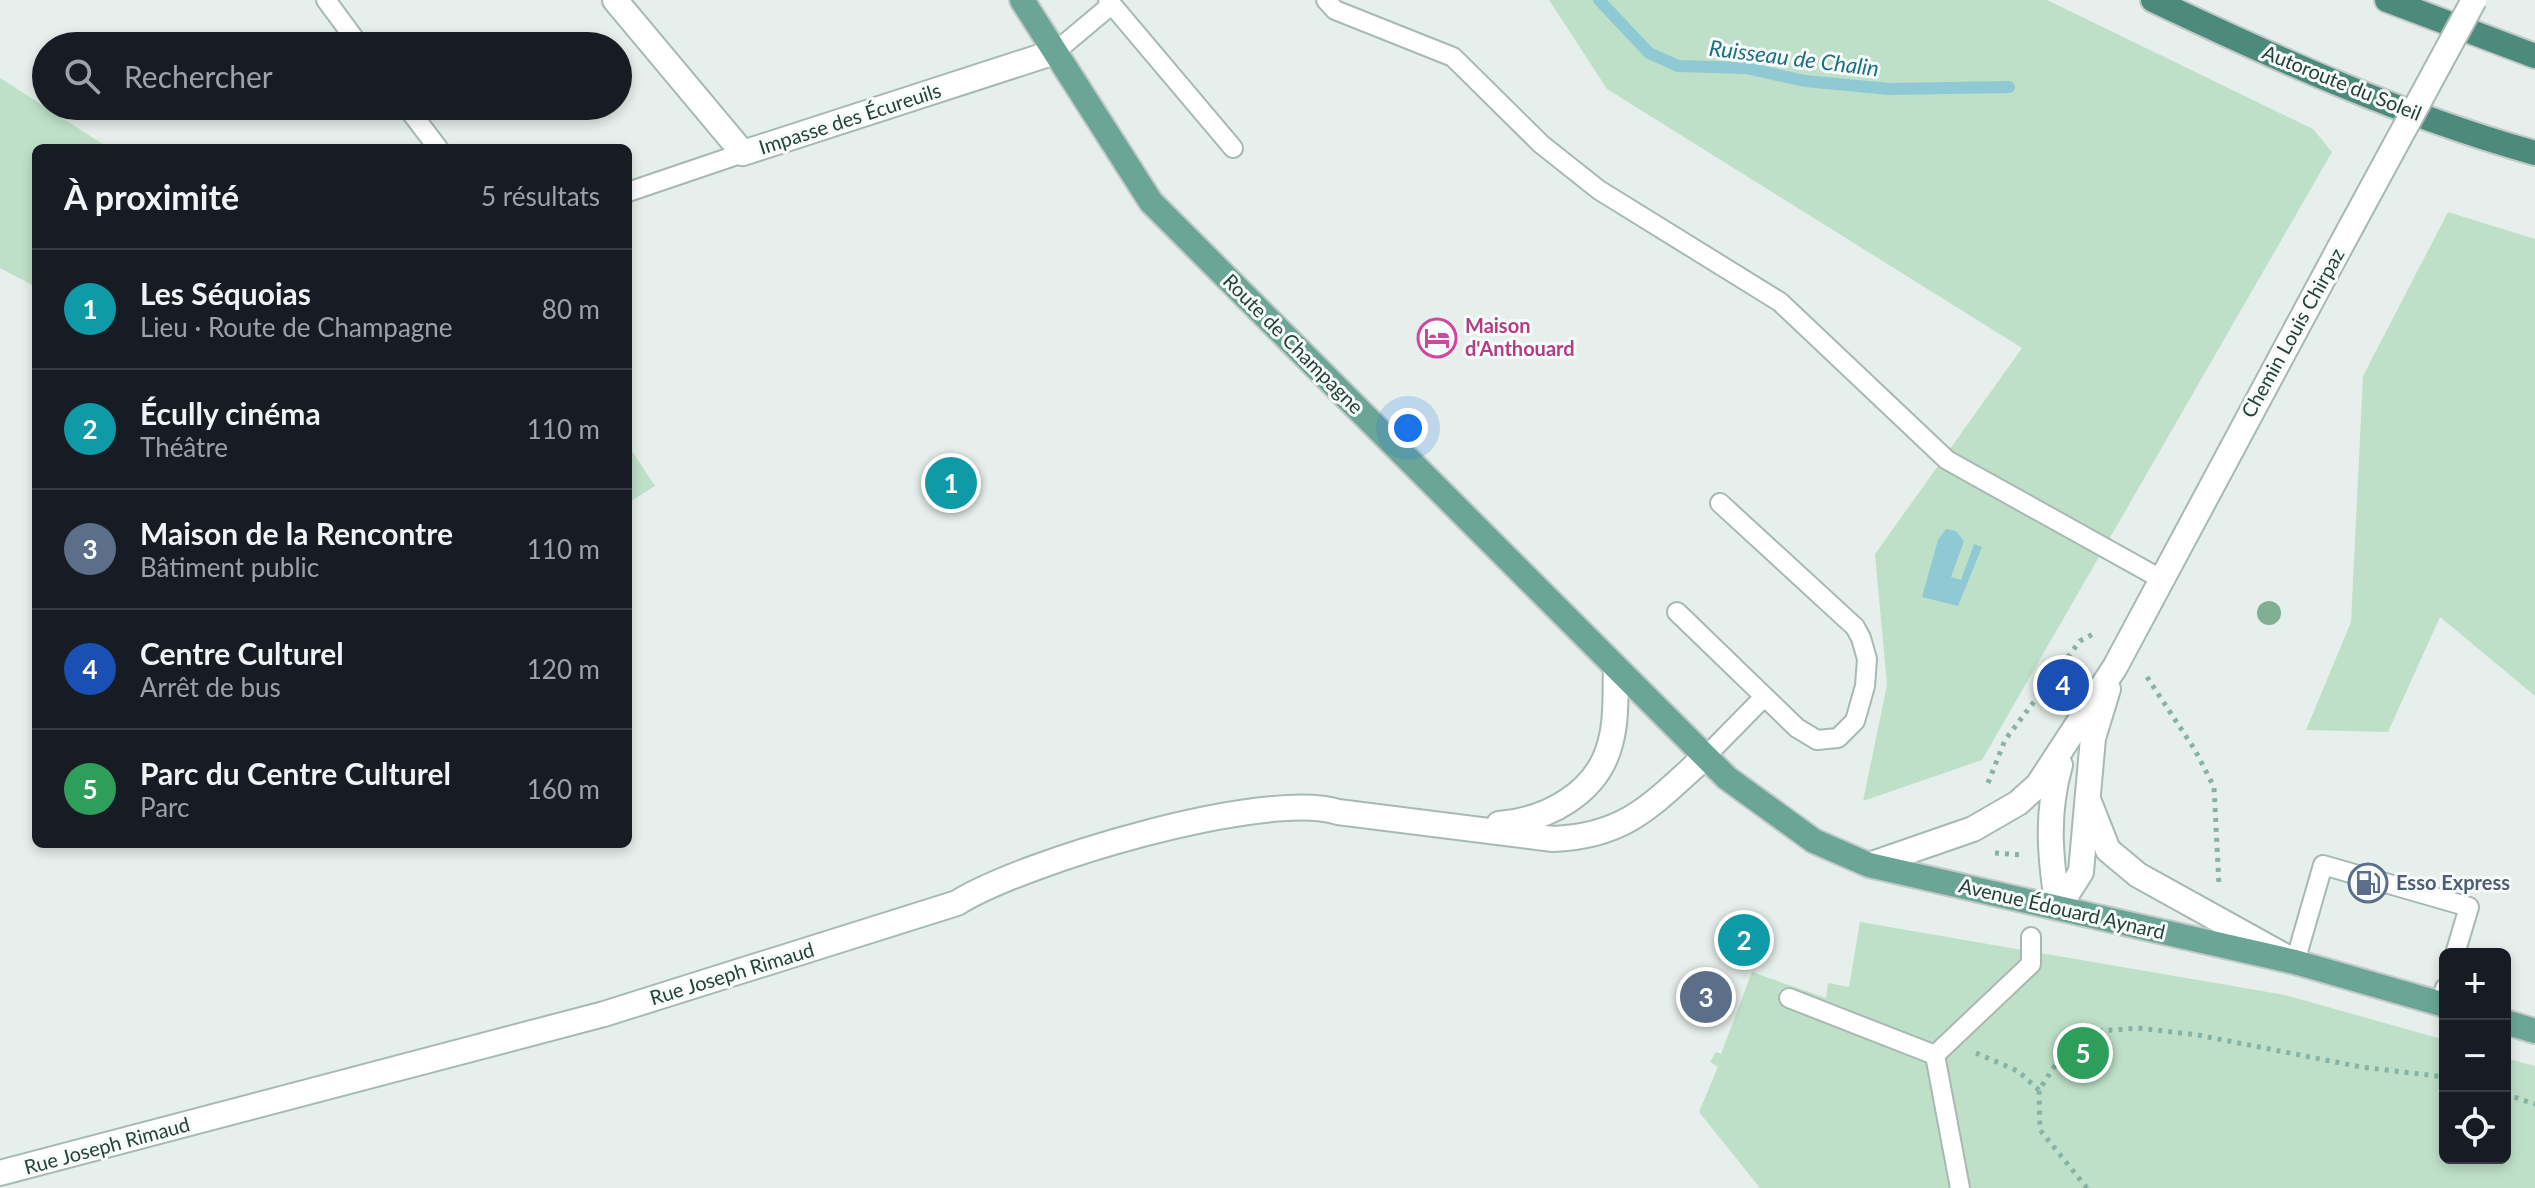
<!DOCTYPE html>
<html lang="fr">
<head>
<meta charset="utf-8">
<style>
	:root { --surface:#171b24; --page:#242831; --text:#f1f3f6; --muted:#9ea1a6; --line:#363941; --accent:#ea580c }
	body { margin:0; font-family:Lato,sans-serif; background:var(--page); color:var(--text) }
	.controls { position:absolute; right:24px; bottom:24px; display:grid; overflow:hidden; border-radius:12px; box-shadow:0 4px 12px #0003 }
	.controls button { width:72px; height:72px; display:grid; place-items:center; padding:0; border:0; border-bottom:2px solid var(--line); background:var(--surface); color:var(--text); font:40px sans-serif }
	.you { position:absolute; left:1408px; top:428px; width:28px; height:28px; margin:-20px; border:6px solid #fff; border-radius:50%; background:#1a73e8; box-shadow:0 0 0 12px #1a73e833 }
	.badge { display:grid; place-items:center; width:52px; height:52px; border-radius:50%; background:var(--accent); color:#fff; font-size:26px; font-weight:700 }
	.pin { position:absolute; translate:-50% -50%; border:4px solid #fff; box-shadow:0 2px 8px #0006 }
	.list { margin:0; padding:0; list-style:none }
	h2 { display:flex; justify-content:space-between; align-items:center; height:104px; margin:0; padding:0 32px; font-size:34px }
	h2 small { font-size:26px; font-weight:400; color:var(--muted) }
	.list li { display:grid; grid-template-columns:52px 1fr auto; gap:24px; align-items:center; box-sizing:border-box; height:120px; padding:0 32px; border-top:2px solid var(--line) }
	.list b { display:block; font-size:30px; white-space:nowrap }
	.list p { margin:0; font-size:26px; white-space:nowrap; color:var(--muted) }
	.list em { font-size:26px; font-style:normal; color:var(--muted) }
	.icon { flex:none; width:44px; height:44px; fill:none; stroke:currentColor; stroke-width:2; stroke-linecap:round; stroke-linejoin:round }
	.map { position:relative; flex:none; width:2535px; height:1188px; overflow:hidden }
	.search { position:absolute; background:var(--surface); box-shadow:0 4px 12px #0003; left:32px; top:32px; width:600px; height:88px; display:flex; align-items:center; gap:20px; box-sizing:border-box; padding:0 28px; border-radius:44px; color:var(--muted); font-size:30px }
	.panel { position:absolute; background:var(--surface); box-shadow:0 4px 12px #0003; left:32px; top:144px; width:600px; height:704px; border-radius:12px }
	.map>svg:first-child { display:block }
	.green { fill:#bfe0c8 }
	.water { fill:#8ec9d4 }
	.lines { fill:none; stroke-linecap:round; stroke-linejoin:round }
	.stream { stroke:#8ec9d4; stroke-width:12 }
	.service-casing { stroke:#a8b8b2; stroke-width:22 }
	.minor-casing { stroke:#a8b8b2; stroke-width:28 }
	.primary-casing { stroke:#c2cac8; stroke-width:28 }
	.trunk-casing { stroke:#c2cac8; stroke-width:28 }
	.path { stroke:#86b3a5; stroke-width:5; stroke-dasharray:4 6; stroke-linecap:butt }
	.service { stroke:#fff; stroke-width:18 }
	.minor { stroke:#fff; stroke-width:24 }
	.primary { stroke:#6aa596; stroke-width:24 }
	.trunk { stroke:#4c8a7c; stroke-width:24 }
	.minor-bridge-casing { stroke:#a8b8b2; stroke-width:28; stroke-linecap:butt }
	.minor-bridge { stroke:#fff; stroke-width:24 }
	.tree { fill:#80af93 }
	.labels { text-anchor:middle; stroke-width:6; stroke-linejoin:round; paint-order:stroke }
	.street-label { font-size:20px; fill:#24423a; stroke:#f7fbf9 }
	.hotel-label { font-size:20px; font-weight:bold; fill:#b23c85; stroke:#f7fbf9; text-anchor:start }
	.service-label { font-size:20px; font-weight:bold; fill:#4e5e75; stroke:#f7fbf9; text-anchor:start }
	.water-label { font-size:22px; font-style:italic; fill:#1c6f80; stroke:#f7fbf9 }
</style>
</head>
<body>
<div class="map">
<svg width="2535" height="1188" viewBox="0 0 2535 1188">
	<rect width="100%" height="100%" fill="#e6efeb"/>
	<!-- green -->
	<path class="green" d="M 1549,0 L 2047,0 L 2313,129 L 2332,152 L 1982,760 L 1863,801 L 1887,685 L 1875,554 L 2022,348 L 1607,89 Z
		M 0,78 L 109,148 L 36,148 L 36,287 L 0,268 Z
		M 2448,212 L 2535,239 L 2535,696 L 2440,617 L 2388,732 L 2306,730 L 2351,622 L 2363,376 Z
		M 36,314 L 36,489 L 33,487 Z
		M 628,445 L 655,486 L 628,503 Z
		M 1860,922 L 2285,995 L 2445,1040 L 2445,1158 L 2505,1158 L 2505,1058 L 2535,1066 L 2535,1188 L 1760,1188 L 1699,1112 L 1718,1067 L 1710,1062 L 1716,1052 L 1721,1054 L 1752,972 L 1826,998 L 1828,983 L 1849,987 Z"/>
	<!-- water -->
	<path class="water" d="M 1946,529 L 1956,531 L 1964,541 L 1951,577 L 1961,580 L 1974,544 L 1982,547 L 1958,606 L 1922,597 L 1938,540 Z"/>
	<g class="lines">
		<!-- stream -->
		<path class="stream" d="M 1599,0 L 1649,53 L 1678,66 L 1746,68 L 1805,81 L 1889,89 L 2009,87"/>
		<defs>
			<path id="service" d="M 326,0 L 360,46
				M 1108,0 L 1233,148
				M 1326,0 L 1335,10 L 1453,57 L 1541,144 L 1599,190 L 1780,302 L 1947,460 L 2161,579
				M 1055,52 L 1111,5
				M 406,106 L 438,148
				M 628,192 L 743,153
				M 1677,612 L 1797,728 L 1817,740 L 1838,738 L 1855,721 L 1865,686 L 1867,659 L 1861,638 L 1855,627 L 1720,503
				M 1706,756 L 1764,697
				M 2295,962 L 2323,865 L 2469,907 L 2455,954
				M 1789,998 L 1935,1055
				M 2440,1003 L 2445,988
				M 1960,1188 L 1935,1055 L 2031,964 L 2031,937"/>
			<path id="minor" d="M 615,0 L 743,153 L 1055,52
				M 2089,802 L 2108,850 L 2138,875 L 2286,957
				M 1499,824 C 1546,820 1597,794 1610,744 C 1617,720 1615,693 1616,669
				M 1869,865 L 1973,829 L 2018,803 L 2038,785 L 2115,667 L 2339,249
				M 2058,908 L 2081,872 L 2093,738 L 2108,689
				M 2058,908 C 2050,857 2046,814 2060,765
				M 0,1173 L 604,1014 L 957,903 C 1022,862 1265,789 1338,812 L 1553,839 C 1628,836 1653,803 1706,756"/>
			<path id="primary" d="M 1022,0 L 1151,202 L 1727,778 L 1814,841 L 1869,865 L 2295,962 L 2445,1005
				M 2505,1022 L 2535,1031"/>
			<path id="trunk" d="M 2153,0 C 2277,59 2403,116 2535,153
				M 2387,0 L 2535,56"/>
		</defs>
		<!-- service casing -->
		<use href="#service" class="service-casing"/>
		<!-- minor casing -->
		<use href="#minor" class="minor-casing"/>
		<!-- primary casing -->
		<use href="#primary" class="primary-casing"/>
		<!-- trunk casing -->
		<use href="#trunk" class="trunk-casing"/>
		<!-- path -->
		<path class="path" d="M 2147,677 L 2195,750 L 2214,787 L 2219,885
			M 1988,783 L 2005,740 L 2080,641 L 2097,632
			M 1995,853 L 2021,855
			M 1976,1053 L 2018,1071 L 2039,1090
			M 2505,1094 L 2535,1104
			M 2087,1188 L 2040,1130 L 2039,1090 L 2062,1055 L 2100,1031 L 2138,1028 L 2198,1035 L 2361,1067 L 2445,1077"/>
		<!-- service -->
		<use href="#service" class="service"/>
		<!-- minor -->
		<use href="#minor" class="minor"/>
		<!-- primary -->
		<use href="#primary" class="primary"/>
		<!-- trunk -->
		<use href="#trunk" class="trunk"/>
		<defs>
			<path id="minor-bridge" d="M 2339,249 L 2474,0"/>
		</defs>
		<!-- minor-bridge casing -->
		<use href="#minor-bridge" class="minor-bridge-casing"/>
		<!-- minor-bridge -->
		<use href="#minor-bridge" class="minor-bridge"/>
	</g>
	<!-- trees -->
	<circle class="tree" cx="2269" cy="613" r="12"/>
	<!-- icons -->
	<defs>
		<symbol id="hotel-ring" viewBox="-11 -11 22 22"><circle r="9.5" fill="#f7fbf9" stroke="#d1479c" stroke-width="1.5"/><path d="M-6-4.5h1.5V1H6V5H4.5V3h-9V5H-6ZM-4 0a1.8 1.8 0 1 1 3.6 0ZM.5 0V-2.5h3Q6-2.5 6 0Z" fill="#d1479c"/></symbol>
		<symbol id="fuel-ring" viewBox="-11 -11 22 22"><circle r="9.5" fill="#f7fbf9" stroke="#5c6f8a" stroke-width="1.5"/><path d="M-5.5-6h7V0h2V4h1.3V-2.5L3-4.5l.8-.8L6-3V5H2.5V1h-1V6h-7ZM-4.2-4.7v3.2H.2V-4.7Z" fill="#5c6f8a"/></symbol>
	</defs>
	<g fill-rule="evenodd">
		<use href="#hotel-ring" x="1415" y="316" width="44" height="44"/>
		<use href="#fuel-ring" x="2346" y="861" width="44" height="44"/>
	</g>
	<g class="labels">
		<!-- street labels -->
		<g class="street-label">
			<text transform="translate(2342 83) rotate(22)" y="7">Autoroute du Soleil</text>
			<text transform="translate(850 119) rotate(-18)" y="7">Impasse des Écureuils</text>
			<text transform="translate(2293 333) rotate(-61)" y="7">Chemin Louis Chirpaz</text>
			<text transform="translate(1293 344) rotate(45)" y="7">Route de Champagne</text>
			<text transform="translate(2062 909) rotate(13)" y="7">Avenue Édouard Aynard</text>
			<text transform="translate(732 974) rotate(-17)" y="7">Rue Joseph Rimaud</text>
			<text transform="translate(107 1146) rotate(-15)" y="7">Rue Joseph Rimaud</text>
		</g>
		<!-- hotel labels -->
		<g class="hotel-label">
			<text x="1465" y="333">Maison<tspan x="1465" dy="23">d'Anthouard</tspan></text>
		</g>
		<!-- service labels -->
		<g class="service-label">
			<text x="2396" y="890">Esso Express</text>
		</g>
		<!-- water labels -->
		<g class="water-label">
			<text transform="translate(1794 58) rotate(7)" y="8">Ruisseau de Chalin</text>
		</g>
	</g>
</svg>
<div class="controls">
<button>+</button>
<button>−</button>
<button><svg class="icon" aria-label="locate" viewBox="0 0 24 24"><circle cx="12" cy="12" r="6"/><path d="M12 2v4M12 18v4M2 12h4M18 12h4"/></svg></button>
</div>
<div class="you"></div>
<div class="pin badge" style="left:951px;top:483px;background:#0f9aa8">1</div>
<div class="pin badge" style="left:1744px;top:940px;background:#0f9aa8">2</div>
<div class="pin badge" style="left:1706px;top:997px;background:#5c6f8a">3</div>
<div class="pin badge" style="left:2063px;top:685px;background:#1a4fb4">4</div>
<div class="pin badge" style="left:2083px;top:1053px;background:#2e9e5b">5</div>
<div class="search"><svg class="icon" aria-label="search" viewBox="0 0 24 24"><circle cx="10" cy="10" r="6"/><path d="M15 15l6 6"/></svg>Rechercher</div>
<section class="panel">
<h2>À proximité<small>5 résultats</small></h2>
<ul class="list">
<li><span class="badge" style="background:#0f9aa8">1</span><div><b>Les Séquoias</b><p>Lieu · Route de Champagne</p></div><em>80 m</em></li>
<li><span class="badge" style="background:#0f9aa8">2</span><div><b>Écully cinéma</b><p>Théâtre</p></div><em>110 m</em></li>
<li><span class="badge" style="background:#5c6f8a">3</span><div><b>Maison de la Rencontre</b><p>Bâtiment public</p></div><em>110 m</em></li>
<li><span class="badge" style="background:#1a4fb4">4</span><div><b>Centre Culturel</b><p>Arrêt de bus</p></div><em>120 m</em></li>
<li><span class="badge" style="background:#2e9e5b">5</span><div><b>Parc du Centre Culturel</b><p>Parc</p></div><em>160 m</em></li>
</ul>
</section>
</div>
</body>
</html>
